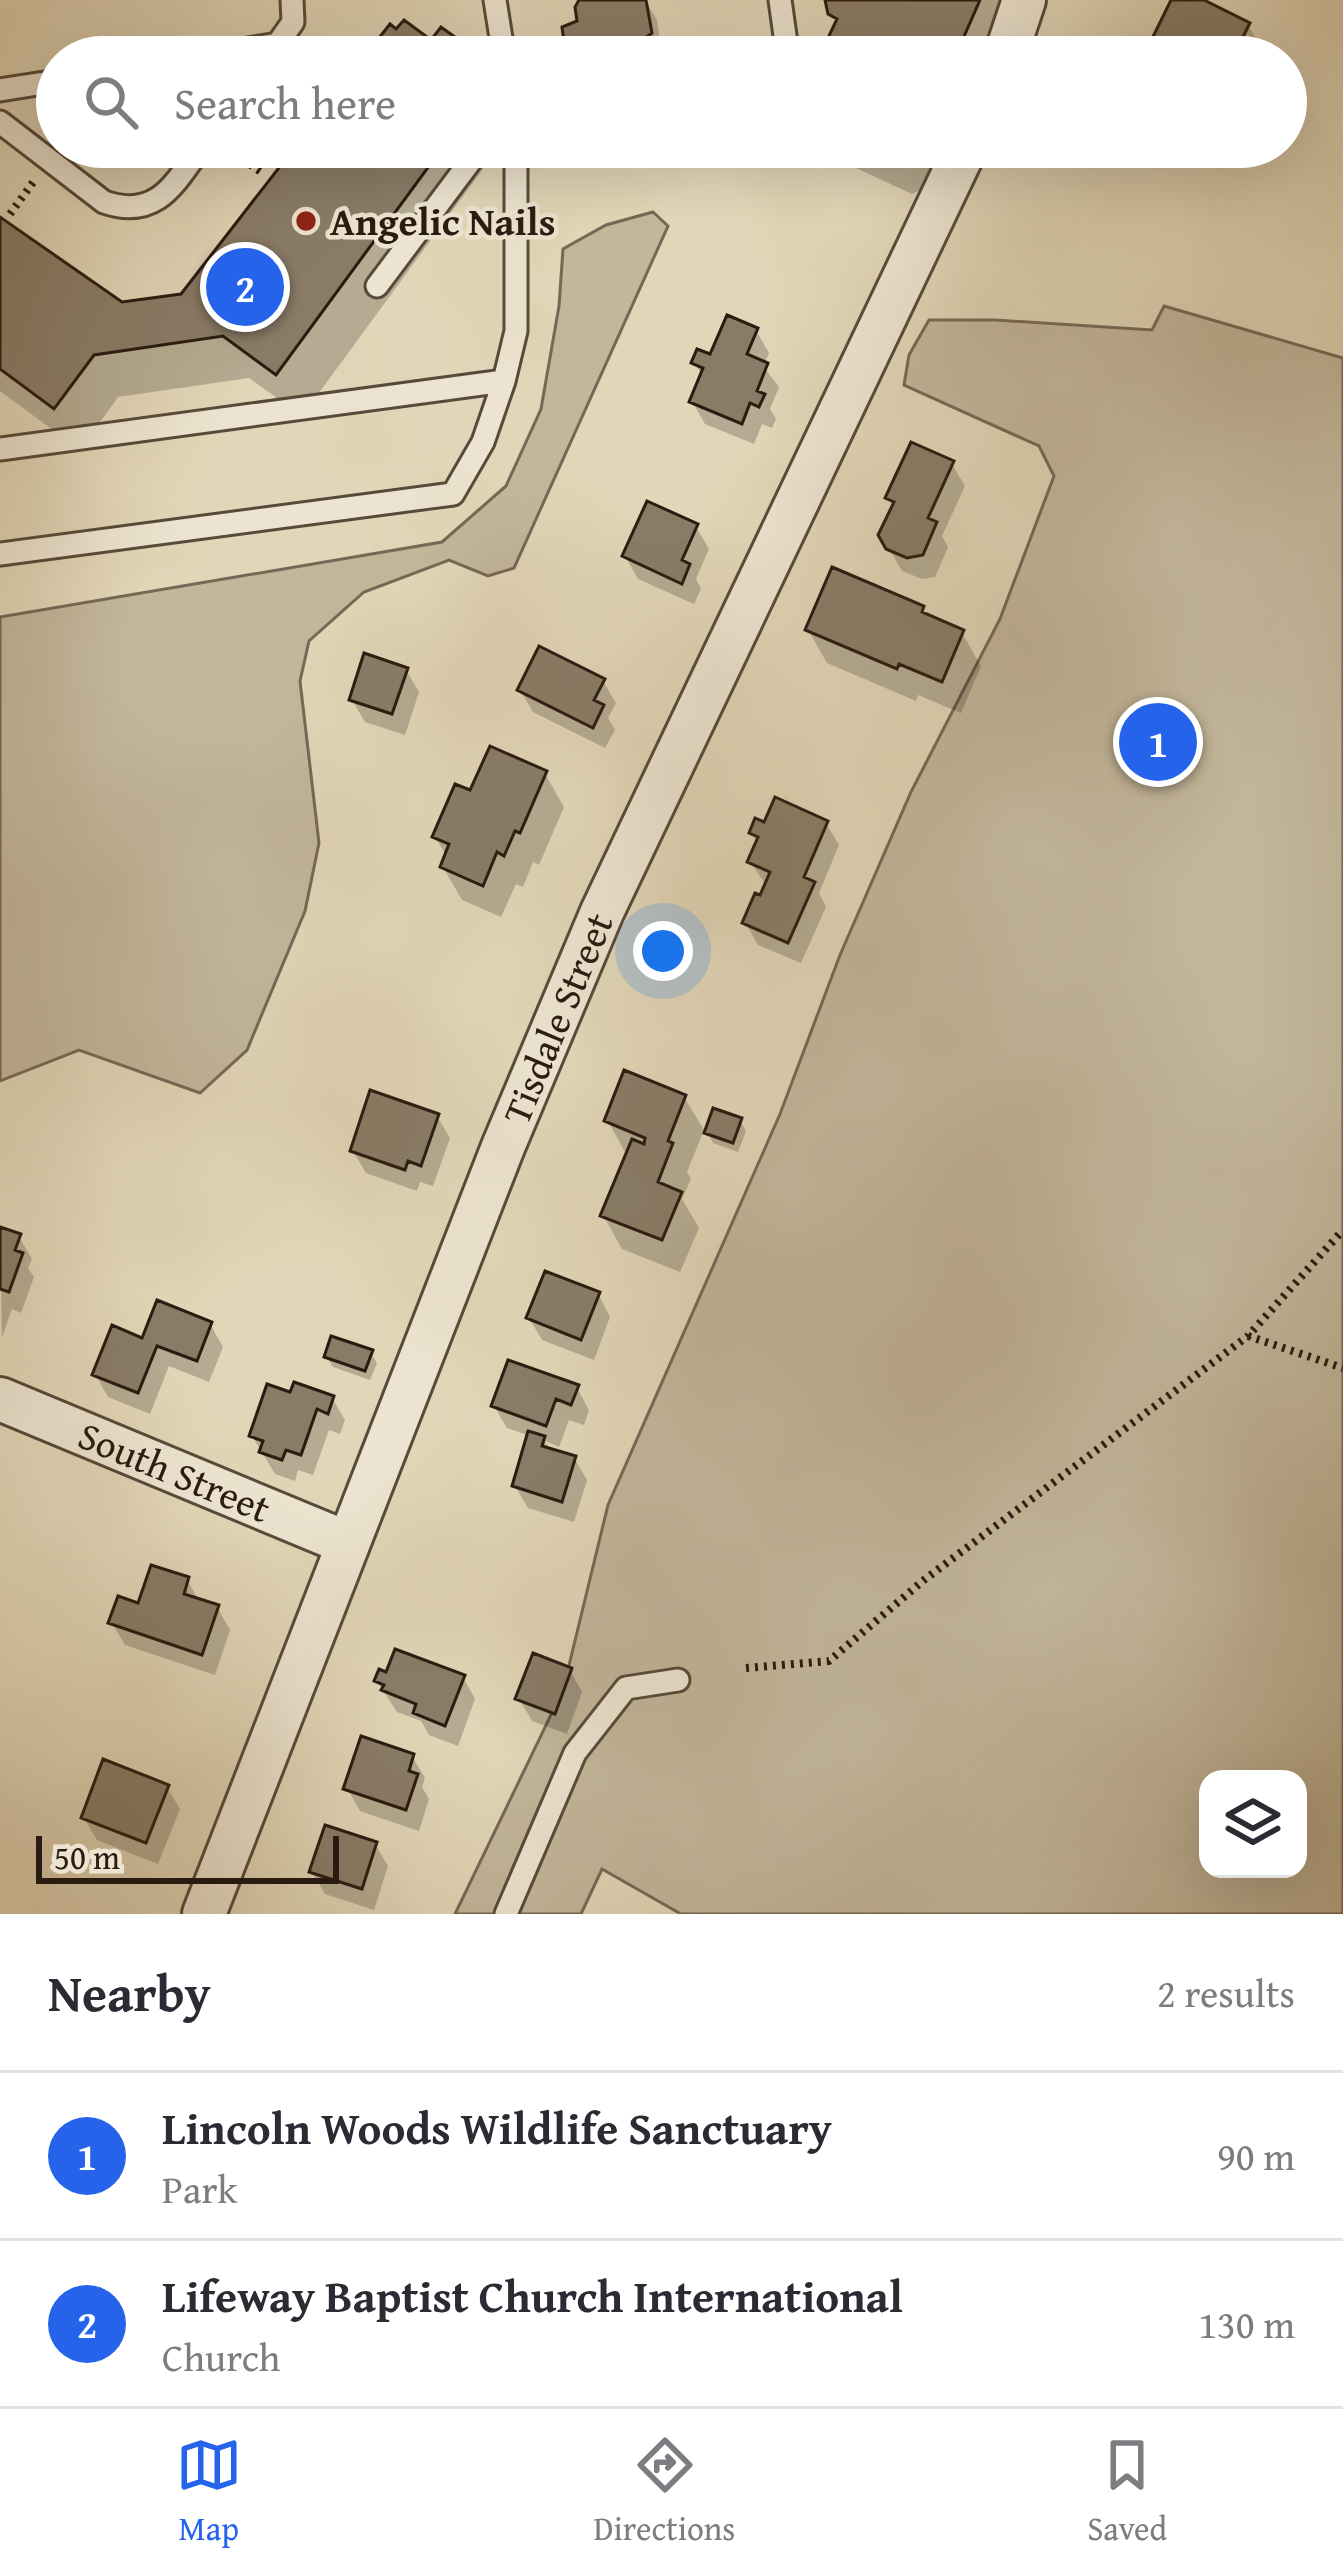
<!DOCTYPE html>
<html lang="en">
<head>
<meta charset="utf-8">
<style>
	:root { --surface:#fff; --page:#f2f2f3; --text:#2b2b33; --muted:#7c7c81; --line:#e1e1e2; --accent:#2563eb }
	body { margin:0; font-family:"Gentium Book Plus",serif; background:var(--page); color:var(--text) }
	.controls { position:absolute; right:36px; bottom:36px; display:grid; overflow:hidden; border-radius:24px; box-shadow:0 12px 48px #0002 }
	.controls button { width:108px; height:108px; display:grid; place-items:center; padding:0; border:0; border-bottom:3px solid var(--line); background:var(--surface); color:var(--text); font:60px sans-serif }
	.scale { position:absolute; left:36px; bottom:30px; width:303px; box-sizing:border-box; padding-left:12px; border:6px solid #2a1b11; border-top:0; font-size:33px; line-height:42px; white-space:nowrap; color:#2a1b11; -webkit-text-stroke:9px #ece4d0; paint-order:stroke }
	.you { position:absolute; left:663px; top:951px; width:42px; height:42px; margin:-30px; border:9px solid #fff; border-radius:50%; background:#1a73e8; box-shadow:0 0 0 18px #1a73e833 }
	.badge { display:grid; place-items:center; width:78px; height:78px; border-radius:50%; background:var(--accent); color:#fff; font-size:39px; font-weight:700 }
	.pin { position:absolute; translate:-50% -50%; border:6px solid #fff; box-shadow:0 3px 12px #0006 }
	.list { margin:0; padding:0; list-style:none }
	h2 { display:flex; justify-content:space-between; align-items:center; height:156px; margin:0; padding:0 48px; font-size:51px }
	h2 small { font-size:39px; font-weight:400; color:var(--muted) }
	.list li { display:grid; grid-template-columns:78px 1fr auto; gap:36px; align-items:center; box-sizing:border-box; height:168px; padding:0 48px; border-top:3px solid var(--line) }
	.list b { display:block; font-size:45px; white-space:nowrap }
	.list p { margin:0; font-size:39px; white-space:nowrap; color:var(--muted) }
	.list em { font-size:39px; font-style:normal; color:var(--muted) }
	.icon { flex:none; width:66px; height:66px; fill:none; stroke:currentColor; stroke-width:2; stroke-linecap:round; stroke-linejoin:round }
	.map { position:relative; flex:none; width:1343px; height:1914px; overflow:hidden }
	.search { position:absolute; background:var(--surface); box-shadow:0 12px 48px #0002; left:36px; right:36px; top:36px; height:132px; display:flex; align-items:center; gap:30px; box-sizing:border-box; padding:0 42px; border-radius:66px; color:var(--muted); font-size:45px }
	.sheet { height:492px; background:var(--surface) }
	nav { display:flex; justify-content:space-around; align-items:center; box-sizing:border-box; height:168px; border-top:3px solid var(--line); background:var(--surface); font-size:33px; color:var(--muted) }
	nav a { display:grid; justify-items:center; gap:6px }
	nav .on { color:var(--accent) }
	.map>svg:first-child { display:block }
	.green { fill:#c2b69b; stroke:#766856; stroke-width:3; fill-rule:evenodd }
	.shadow { fill:#0003 }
	.building { fill:#897c67; stroke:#2a1b11; stroke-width:3 }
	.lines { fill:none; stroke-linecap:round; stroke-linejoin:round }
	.service-casing { stroke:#584a3a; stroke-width:27 }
	.minor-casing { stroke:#584a3a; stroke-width:48 }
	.path { stroke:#2a1b11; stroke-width:8; stroke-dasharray:3 6; stroke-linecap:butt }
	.service { stroke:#ece4d0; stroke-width:21 }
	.minor { stroke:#ece4d0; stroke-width:42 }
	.poi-dot { fill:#8f2418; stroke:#ece4d0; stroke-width:4.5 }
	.labels { text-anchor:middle; stroke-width:9; stroke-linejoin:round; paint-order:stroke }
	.poi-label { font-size:39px; font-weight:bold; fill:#2a1b11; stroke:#ece4d0; text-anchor:start }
	.street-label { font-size:39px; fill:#2a1b11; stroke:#ece4d0 }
</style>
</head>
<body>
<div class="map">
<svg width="1343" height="1914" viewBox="0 0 1343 1914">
	<rect width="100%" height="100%" fill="#e1d6b7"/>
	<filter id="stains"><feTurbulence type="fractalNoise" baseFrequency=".00167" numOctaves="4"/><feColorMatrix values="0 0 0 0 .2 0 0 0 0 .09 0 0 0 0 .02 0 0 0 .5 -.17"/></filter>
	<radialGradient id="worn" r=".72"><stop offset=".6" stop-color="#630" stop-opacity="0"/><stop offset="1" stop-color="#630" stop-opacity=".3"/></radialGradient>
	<!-- green -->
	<path class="green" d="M 653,212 L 668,226 L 514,568 L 488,576 L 449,560 L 364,592 L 309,641 L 300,681 L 319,843 L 305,911 L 247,1050 L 200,1093 L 79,1050 L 0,1081 L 0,617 L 442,542 L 506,486 L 541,409 L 559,306 L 563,249 L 606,225 Z
		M 1164,306 L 1343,358 L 1343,1914 L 681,1914 L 602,1869 L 581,1914 L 455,1914 L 563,1690 L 608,1505 L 780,1114 L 840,955 L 911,792 L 1000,619 L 1054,476 L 1039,446 L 904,385 L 909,355 L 929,320 L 995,320 L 1152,330 ZM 1208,1779 L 1298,1779 L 1298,1869 L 1208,1869 Z"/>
	<!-- shadow -->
	<path class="shadow" d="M 592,0 L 645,0 L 657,20 L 662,56 L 569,57 Z
		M 828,0 L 1010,0 L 998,57 L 823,57 L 838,25 Z
		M 1175,0 L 1197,0 L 1248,25 L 1267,57 L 1146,57 Z
		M 298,147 L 499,147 L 302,416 L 249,378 L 118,397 L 80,450 L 0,391 L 0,220 L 122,306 L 183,297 Z
		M 833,147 L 957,147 L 944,178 L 912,194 L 841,161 Z
		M 1177,147 L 1223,147 L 1214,165 Z
		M 756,330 L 769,353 L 763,366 L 779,387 L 770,409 L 776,419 L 772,428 L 762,424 L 754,444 L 705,424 L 692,401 L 703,377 L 694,362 L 712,358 Z
		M 952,464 L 965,486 L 942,536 L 948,547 L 935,577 L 922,579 L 902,571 L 881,535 L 894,508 L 888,498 Z
		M 696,527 L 709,549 L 696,579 L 701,589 L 694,604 L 638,579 L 625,556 Z
		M 922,608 L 928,618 L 962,633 L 981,666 L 961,713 L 918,695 L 916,701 L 827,663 L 808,630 Z
		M 406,670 L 419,692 L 405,735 L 365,722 L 352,700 Z
		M 603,681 L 616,703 L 608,718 L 615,730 L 605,748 L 533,712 L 520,690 Z
		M 545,774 L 564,807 L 539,865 L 533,862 L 523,887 L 516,884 L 501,917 L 462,900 L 443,867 L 447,857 L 435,837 L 472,794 Z
		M 826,823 L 839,845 L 819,893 L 826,907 L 801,963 L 758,945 L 745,922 L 767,886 L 750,862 L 758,843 L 752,833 Z
		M 684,1097 L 704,1130 L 687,1172 L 691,1179 L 682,1199 L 699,1228 L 680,1272 L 622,1249 L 603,1215 L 627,1156 L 608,1121 Z
		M 437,1116 L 450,1138 L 433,1186 L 420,1182 L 417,1191 L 366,1173 L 353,1151 Z
		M 740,1121 L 746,1131 L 738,1152 L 713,1143 L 707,1132 Z
		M 0,1230 L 19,1237 L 32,1259 L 28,1268 L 34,1277 L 21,1313 L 12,1309 L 2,1337 Z
		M 598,1294 L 610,1317 L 594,1360 L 542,1340 L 529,1318 Z
		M 210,1324 L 223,1347 L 209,1382 L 169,1366 L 150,1414 L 108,1397 L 95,1374 L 144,1341 Z
		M 371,1353 L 377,1363 L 370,1380 L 333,1367 L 327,1357 Z
		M 577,1388 L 589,1410 L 584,1425 L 569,1420 L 559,1447 L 545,1441 L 550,1451 L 574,1458 L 587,1480 L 574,1522 L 528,1508 L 515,1486 L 530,1436 L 507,1428 L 494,1406 Z
		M 292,1396 L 332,1398 L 345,1420 L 340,1434 L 329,1430 L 313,1475 L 298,1470 L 295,1481 L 275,1474 L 252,1436 Z
		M 187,1580 L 200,1602 L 217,1607 L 230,1630 L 215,1675 L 125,1645 L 112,1623 Z
		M 570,1670 L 582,1692 L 567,1734 L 532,1721 L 519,1699 Z
		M 463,1677 L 475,1699 L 458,1746 L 429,1735 L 421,1721 L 397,1712 L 377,1681 Z
		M 412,1756 L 425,1778 L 422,1787 L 429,1799 L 419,1831 L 360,1811 L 347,1788 Z
		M 167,1787 L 180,1809 L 158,1864 L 97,1840 L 84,1818 Z
		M 375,1844 L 388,1866 L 374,1910 L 325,1894 L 312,1872 Z"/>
	<!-- building -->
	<path class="building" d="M 579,0 L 646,0 L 652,33 L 644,39 L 647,57 L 566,57 L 562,27 L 577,21 L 575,7 Z
		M 825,0 L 980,0 L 955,57 L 819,57 L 837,19 L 828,14 Z
		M 1171,0 L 1204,0 L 1250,23 L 1233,57 L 1143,57 Z
		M 404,20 L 431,40 L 441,27 L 469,47 L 462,57 L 364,57 L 390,24 L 396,29 Z
		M 295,147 L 443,147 L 276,375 L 223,336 L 94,355 L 54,409 L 0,369 L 0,217 L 122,302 L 181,294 Z
		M 727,315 L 758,328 L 747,354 L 768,363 L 757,391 L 765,394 L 759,407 L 750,403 L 742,424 L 689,402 L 703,368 L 691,363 L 697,349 L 710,354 Z
		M 911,442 L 954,461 L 928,518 L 937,522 L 923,555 L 907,558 L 886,549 L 878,535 L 894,502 L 885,498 Z
		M 647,501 L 698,524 L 682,560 L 690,564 L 682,584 L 622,556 Z
		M 832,567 L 924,606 L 922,612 L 964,630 L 942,682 L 899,664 L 897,669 L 805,630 Z
		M 539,646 L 605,679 L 594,700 L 604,705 L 593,728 L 517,690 Z
		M 364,653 L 408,668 L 392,714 L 349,700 Z
		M 490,746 L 547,771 L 520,833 L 515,831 L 504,856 L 497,852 L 483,886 L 440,867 L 449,844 L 432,837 L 455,784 L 470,790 Z
		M 775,797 L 828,821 L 804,877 L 815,882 L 788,943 L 742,923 L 755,893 L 760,895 L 770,872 L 747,862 L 758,837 L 749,833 L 755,818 L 764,822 Z
		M 624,1070 L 686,1095 L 668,1141 L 673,1143 L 658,1182 L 682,1192 L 662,1240 L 600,1216 L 632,1139 L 644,1144 L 645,1138 L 604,1121 Z
		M 370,1090 L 439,1114 L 421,1166 L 408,1161 L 405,1170 L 350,1151 Z
		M 713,1108 L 742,1118 L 733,1143 L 704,1133 Z
		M 0,1227 L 21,1234 L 15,1250 L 23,1253 L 9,1292 L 0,1289 Z
		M 545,1271 L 600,1292 L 581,1340 L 526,1318 Z
		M 157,1300 L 212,1322 L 197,1361 L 157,1346 L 138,1393 L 92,1375 L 112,1325 L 142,1338 Z
		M 331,1336 L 373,1350 L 365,1371 L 324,1357 Z
		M 508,1360 L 579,1385 L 571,1405 L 556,1399 L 546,1426 L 491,1406 Z
		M 294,1382 L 334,1396 L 328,1414 L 317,1409 L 301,1455 L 286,1450 L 282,1460 L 259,1452 L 263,1441 L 249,1436 L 267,1384 L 290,1392 Z
		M 528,1431 L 545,1436 L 542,1446 L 576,1456 L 562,1502 L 512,1486 Z
		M 151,1565 L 189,1577 L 184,1594 L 219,1605 L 202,1655 L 108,1623 L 118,1596 L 138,1603 Z
		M 395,1649 L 465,1675 L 445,1726 L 413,1713 L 416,1704 L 381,1690 L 384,1685 L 374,1681 L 379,1669 L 386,1672 Z
		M 533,1653 L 572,1668 L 555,1714 L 515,1699 Z
		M 361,1736 L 414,1754 L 409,1771 L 418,1774 L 406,1810 L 343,1789 Z
		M 103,1759 L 169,1785 L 146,1843 L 81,1818 Z
		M 325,1825 L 377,1842 L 362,1889 L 309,1872 Z"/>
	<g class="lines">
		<defs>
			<path id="service" d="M 495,0 L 504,57
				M 780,0 L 788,57
				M 272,52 L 293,22 L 292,0
				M 200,57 L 278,44
				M 0,90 L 57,81
				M 0,122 L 104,202 C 156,220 174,185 201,147
				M 377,286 L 481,147
				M 0,449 L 504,381
				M 0,554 L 453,494 L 483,442 L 504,381 L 516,331 L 516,147
				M 506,1914 L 575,1753 L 626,1688 L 678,1680"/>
			<g id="minor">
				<path d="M 1005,57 L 1024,0"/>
				<path id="s1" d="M 0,1399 L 347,1543"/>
				<path id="s2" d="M 204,1914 L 503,1147 L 602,912 L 966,147"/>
			</g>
		</defs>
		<!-- service casing -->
		<use href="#service" class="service-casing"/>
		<!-- minor casing -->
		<use href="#minor" class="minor-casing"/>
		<!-- path -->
		<path class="path" d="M 228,149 L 261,172
			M 10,214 L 34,181
			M 1248,1336 L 1343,1368
			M 746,1668 L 829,1661 L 924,1580 L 1248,1336 L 1343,1230"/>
		<!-- service -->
		<use href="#service" class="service"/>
		<!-- minor -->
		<use href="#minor" class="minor"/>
	</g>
	<!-- markers -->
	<circle class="poi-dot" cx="306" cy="221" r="12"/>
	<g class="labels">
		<!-- poi labels -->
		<g class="poi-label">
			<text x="330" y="235">Angelic Nails</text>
		</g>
		<!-- street labels -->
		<g class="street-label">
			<text dy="14" stroke="none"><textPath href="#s2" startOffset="963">Tisdale Street</textPath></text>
			<text dy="14" stroke="none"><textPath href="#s1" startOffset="189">South Street</textPath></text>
		</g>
	</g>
	<rect width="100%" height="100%" filter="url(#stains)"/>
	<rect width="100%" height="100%" fill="url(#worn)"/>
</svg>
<div class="controls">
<button><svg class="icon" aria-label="layers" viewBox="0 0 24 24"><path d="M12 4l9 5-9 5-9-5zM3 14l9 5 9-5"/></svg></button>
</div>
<div class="scale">50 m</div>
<div class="you"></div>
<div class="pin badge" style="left:1158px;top:742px">1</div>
<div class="pin badge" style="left:245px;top:287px">2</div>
<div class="search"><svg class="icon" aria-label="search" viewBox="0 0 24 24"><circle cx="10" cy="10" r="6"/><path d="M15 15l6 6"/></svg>Search here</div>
</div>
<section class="sheet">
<h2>Nearby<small>2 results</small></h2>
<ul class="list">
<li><span class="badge">1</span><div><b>Lincoln Woods Wildlife Sanctuary</b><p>Park</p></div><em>90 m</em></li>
<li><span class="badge">2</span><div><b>Lifeway Baptist Church International</b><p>Church</p></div><em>130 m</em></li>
</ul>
</section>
<nav>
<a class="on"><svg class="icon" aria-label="map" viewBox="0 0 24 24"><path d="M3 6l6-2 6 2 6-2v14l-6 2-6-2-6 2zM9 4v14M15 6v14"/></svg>Map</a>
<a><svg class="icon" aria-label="directions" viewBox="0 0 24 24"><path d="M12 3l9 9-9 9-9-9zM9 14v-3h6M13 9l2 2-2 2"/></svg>Directions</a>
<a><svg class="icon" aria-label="saved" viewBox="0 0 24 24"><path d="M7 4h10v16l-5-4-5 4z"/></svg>Saved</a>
</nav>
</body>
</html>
